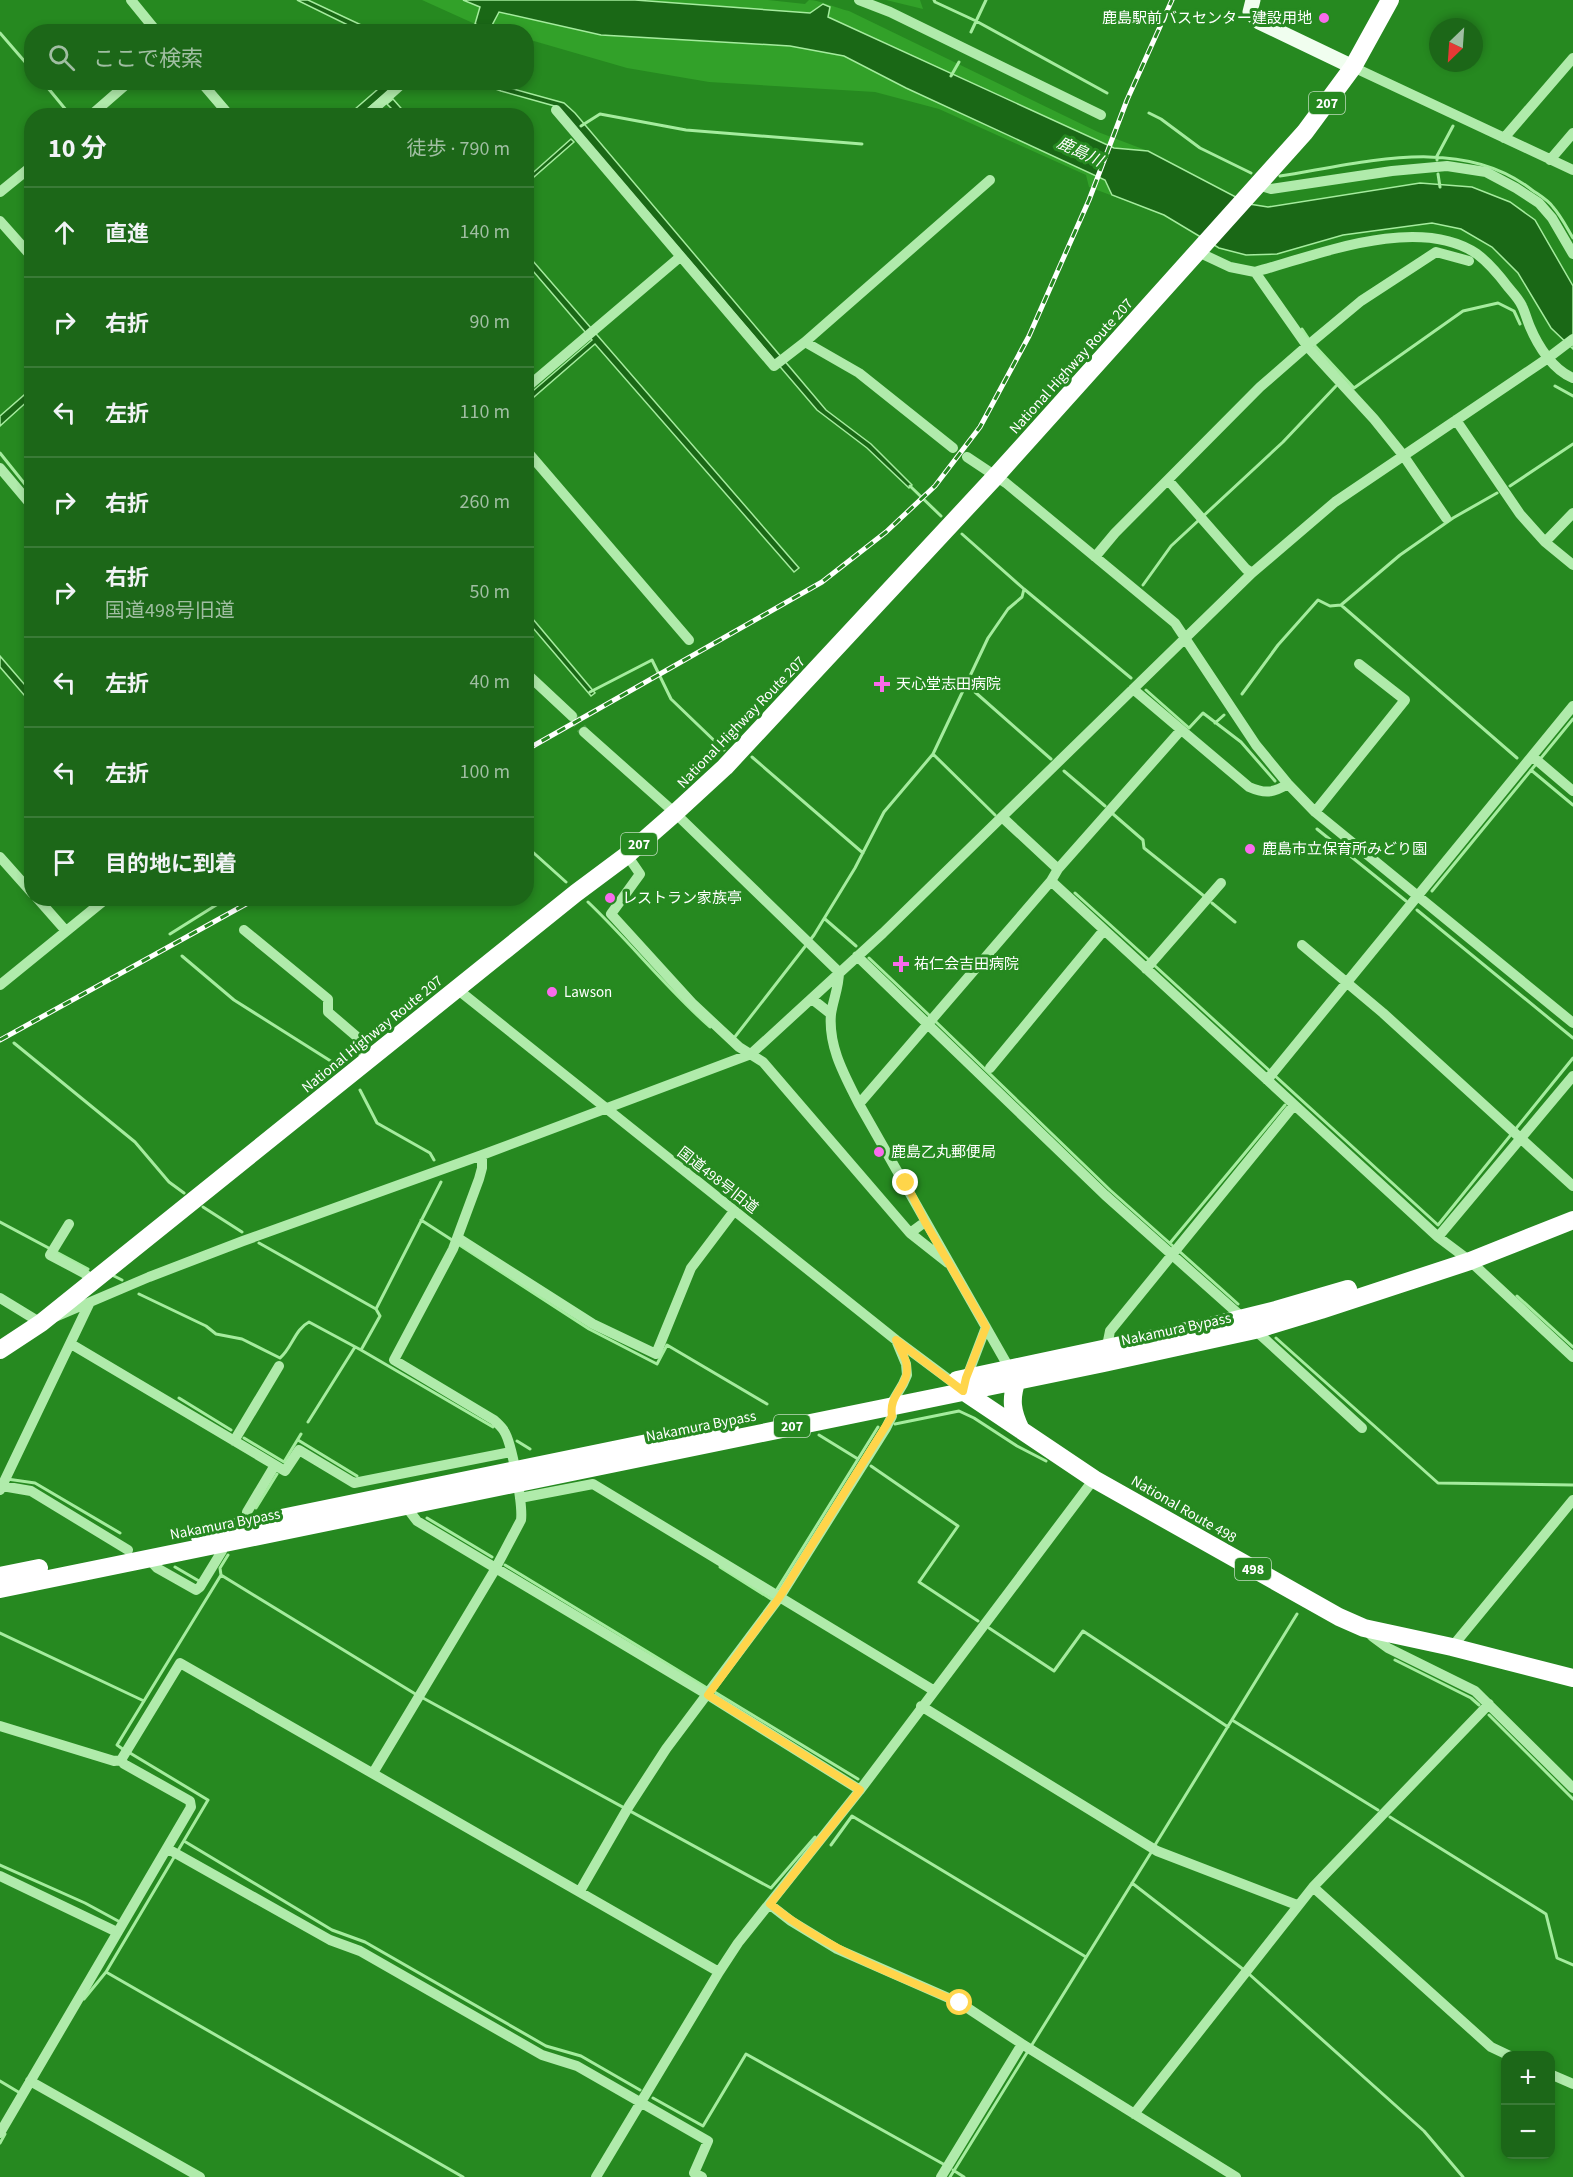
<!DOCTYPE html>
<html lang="ja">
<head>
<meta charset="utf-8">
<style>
	:root { --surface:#1c6718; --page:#256d21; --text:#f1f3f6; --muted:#a0bea2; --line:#3a7b37 }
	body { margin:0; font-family:"Source Sans 3","Noto Sans JP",sans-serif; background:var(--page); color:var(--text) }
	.controls { position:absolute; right:18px; bottom:18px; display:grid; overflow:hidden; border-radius:12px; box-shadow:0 3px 9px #0003 }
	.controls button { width:54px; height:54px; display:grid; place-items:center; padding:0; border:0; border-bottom:2px solid var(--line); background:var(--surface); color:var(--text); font:30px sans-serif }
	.compass { position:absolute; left:1429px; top:18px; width:54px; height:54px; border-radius:50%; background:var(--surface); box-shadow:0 3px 9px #0003; rotate:205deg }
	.stop { position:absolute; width:18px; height:18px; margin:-14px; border:4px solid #ffd54a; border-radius:50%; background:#fff }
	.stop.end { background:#ffd54a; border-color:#fff; box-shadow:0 2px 6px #0008 }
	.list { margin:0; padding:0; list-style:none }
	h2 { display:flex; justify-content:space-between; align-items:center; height:78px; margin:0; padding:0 24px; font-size:26px }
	h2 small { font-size:20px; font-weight:400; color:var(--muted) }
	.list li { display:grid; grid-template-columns:39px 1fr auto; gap:18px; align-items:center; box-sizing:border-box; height:90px; padding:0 24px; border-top:2px solid var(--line) }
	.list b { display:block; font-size:22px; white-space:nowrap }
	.list p { margin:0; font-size:20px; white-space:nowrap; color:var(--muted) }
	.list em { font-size:20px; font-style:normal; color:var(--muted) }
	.icon { flex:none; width:33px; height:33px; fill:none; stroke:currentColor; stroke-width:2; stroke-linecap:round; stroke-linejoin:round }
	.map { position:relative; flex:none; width:1573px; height:2177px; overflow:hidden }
	.search { position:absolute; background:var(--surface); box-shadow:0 3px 9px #0003; left:24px; top:24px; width:510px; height:66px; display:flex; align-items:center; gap:15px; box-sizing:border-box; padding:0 21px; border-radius:24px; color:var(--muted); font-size:22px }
	.panel { position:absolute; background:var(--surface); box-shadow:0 3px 9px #0003; left:24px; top:108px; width:510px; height:798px; border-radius:24px }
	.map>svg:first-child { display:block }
	.green { fill:#32a129 }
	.water { fill:#1a6816; stroke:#a5ec9e; stroke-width:1.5 }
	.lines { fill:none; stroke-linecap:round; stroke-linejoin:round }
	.stream { stroke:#a5ec9e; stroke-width:3 }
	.minor-tunnel { stroke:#51a14d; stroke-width:10; stroke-dasharray:10 5; stroke-linecap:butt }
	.minor { stroke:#b0ebab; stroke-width:10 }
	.major { stroke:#f0feef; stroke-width:15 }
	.highway { stroke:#fff; stroke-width:18 }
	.rail-casing { stroke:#fff; stroke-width:5 }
	.rail { stroke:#268920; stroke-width:3; stroke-dasharray:9; stroke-linecap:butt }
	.route { stroke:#ffd54a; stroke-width:8 }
	.poi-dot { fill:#f96bec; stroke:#268920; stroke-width:2 }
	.labels { text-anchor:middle; stroke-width:6; stroke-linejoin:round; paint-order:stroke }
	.shield { fill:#268920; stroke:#bedcbc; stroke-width:1.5 }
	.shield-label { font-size:14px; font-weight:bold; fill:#fff }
	.poi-label { font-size:15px; fill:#fff; stroke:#268920; text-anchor:start }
	.street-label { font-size:15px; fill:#fff; stroke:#268920 }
	.water-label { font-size:16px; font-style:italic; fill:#fff; stroke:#268920 }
</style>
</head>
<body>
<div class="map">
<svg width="1573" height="2177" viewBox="0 0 1573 2177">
	<rect width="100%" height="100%" fill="#268920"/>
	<!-- green -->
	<path class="green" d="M 422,0 L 485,0 L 850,50 L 1203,226 L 1410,206 L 1508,233 L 1573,349 L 1551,328 L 1518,273 L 1492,247 L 1461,229 L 1432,223 L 1343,235 L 1277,254 L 1246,255 L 1219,248 L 1164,215 L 1089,187 L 1086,175 L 939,109 L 875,92 L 709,82 L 627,68 L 527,39 L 526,32 L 499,31 L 475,24 Z
		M 555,0 L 768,0 L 805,4 L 809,0 C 819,0 836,8 849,11 L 1098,132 L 1148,151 L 1249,204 L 1268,207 L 1420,183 L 1472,187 L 1510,202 L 1535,220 L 1573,286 L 1573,312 L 1505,212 L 1286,225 L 827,27 Z
		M 886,0 L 920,0 L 923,9 Z"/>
	<!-- water -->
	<path class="water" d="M 297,0 L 308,0 L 374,31 L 360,31 Z
		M 463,0 L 635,0 L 810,13 L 823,4 L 830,7 L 828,17 L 1114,148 L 1148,151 L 1249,204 L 1268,207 L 1420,183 L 1472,187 L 1510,202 L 1535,220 L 1573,286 L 1573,349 L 1551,328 L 1518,273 L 1492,247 L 1461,229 L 1432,223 L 1343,235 L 1277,254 L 1246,255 L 1219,248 L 1164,215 L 1112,195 L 1105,180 L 906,88 L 844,56 L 790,46 L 601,35 L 499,12 L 490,29 L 475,24 L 480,7 Z
		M 385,83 L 398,83 L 360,115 L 347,116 Z
		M 479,83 L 492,83 L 564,103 L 575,113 L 826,410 L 871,444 L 912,485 L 909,488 L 867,448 L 817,410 L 558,107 L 501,91 Z
		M 393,99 L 407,115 L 398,115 L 387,104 Z
		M 571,139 L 574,142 L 527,183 L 527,178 Z
		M 526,253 L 799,568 L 794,572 L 595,344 L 527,403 L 527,396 L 592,340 L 527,264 Z
		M 31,389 L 31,398 L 0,426 L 0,416 Z
		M 527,612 L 595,693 L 591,696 L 527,621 Z
		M 0,656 L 31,692 L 31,703 L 0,667 Z"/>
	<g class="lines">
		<!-- stream -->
		<path class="stream" d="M 934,0 L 935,2 L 976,21 L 1107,93
			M 971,32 L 986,0
			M 0,33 L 32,70
			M 951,76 L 959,62
			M 43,82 L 71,116
			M 1149,113 L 1161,119 L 1200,148 L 1251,173
			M 581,126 L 600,114 L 686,130 L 862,144
			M 1437,160 L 1437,156 L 1453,126
			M 1438,174 L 1440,187
			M 1280,176 C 1362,163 1461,134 1532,190 C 1539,195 1548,200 1553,207 C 1561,216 1567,228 1573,238
			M 1302,329 L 1308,338
			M 1315,346 L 1354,388 L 1463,311 L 1498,303 L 1514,311 L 1520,324
			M 1555,386 L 1573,396
			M 0,453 L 32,493
			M 910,486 L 941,516
			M 1510,486 L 1573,444
			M 962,534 L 1024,589 L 1131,678
			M 1143,585 L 1171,546 L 1283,442 L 1336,386
			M 1341,605 L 1517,758
			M 967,685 L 1051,759
			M 1146,690 L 1189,728 L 1203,713 L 1241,742 L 1275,781
			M 590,692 L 652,660 L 671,699 L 724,750
			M 1242,694 L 1278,645 L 1318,600 L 1330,606 L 1341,605 L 1400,555 L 1453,518 L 1497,493
			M 1215,723 L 1224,715
			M 933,754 L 995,815
			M 752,757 L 863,853
			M 1531,770 L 1573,805
			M 1064,771 L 1105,806
			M 1113,814 L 1143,840 L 1144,848 L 1204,896
			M 1317,829 L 1406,901
			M 526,846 L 566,882
			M 1432,891 L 1573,719
			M 1075,893 L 1149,960
			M 588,902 C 630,942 666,988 710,1027
			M 1212,903 L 1235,922
			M 1417,910 L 1573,1038
			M 825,919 L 856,946
			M 170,934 L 221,902 L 218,898
			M 182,956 L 234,1000 L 337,1065
			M 869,958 L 930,1016
			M 1154,965 L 1438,1225 L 1573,1058
			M 935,1021 L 1110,1190 L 1174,1247
			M 734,1038 L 814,935 L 855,868 L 884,812 L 933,754 L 988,638 L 1008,609 L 1022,597 L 1024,589
			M 14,1043 L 135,1142 L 169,1182 L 184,1193
			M 360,1090 L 377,1123 L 430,1153 L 434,1160
			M 203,1207 L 242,1232
			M 421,1220 L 452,1240
			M 0,1222 L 88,1269
			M 259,1243 L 376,1309 L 380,1316 L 361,1350
			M 1170,1243 L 1285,1105
			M 458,1244 L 589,1329 L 657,1364 L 667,1345 L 767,1404
			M 1179,1251 L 1238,1304
			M 114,1276 L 122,1280
			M 139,1294 L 206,1326 L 216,1334 L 242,1339 L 280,1358 C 292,1348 295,1329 309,1322 L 361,1350 L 493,1427
			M 1517,1296 L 1573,1347
			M 376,1309 L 441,1182
			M 1276,1338 L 1438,1483 L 1573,1485
			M 179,1398 L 231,1430
			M 308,1422 L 355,1347
			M 895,1424 L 959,1411 L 974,1418 L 1017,1446 L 1046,1461
			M 819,1435 L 858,1459
			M 244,1438 L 284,1462 L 301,1434
			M 298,1440 L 357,1476
			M 517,1441 L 530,1449
			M 871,1466 L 958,1526 L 919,1582 L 978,1621
			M 7,1479 L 35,1483 L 120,1533
			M 256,1508 L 277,1474
			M 427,1518 L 492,1557
			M 505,1565 L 707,1688
			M 175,1567 L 199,1581
			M 720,1567 L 771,1599 L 772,1597
			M 221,1575 L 220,1568 L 228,1555
			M 776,1591 L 878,1427
			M 989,1628 L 1054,1671 L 1083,1631 L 1228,1727
			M 0,1633 L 144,1701
			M 1395,1660 L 1471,1698 L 1479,1705
			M 713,1691 L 858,1779
			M 423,1698 L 771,1888 L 815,1837
			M 1489,1715 L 1573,1799
			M 1232,1720 L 1378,1810
			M 124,1750 L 117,1745 L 221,1575 L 417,1695
			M 130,1753 L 208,1800 L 106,1972 L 463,2177
			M 1390,1817 L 1546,1914 L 1557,1958 L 1573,1965
			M 184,1841 L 332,1930 L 365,1942 L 546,2046 L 581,2056 L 640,2090
			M 831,1845 L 852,1816 L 1086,1957
			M 1155,1845 L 1297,1614
			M 0,1865 L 85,1903 L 120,1922
			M 1132,1883 L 1244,1970
			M 1249,1974 L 1424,2131 L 1463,2177
			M 84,1999 L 106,1972
			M 0,2081 L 20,2093
			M 653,2098 L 703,2126 L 746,2054 L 945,2165
			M 0,2143 L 5,2134
			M 953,2170 L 964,2177
			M 950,2177 L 1152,1851"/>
		<!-- minor-tunnel -->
		<path class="minor-tunnel" d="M 572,716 L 584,732"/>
		<!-- minor -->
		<path class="minor" d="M 131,0 L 157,32
			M 859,0 L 890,12 L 1101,115
			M 1353,67 L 1573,170
			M 201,82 L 230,116
			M 556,110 L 774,366 L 805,342 L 990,180
			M 90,116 L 129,82
			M 366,116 L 404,82
			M 1504,138 L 1573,58
			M 1550,160 L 1573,133
			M 1258,185 L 1271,189 L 1392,171 L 1447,166 L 1486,172 L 1516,188 L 1539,203 L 1552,218 L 1573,254
			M 0,192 L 32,166
			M 0,221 L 32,257
			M 1198,252 L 1230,267 L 1255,272 L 1307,346 L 1374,419 L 1403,455 L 1446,518
			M 1255,272 C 1317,255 1418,214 1477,254 C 1489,263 1499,275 1508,287 C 1513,293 1519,299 1522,306 C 1525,312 1527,320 1530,327 C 1538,346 1553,370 1573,378
			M 805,342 L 859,373 L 953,448
			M 526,388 L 680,257
			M 1456,420 L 1520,514 L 1545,542 L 1573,565
			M 526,450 L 689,640
			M 967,457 L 1006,483 L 1175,623 L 1256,745 L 1288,784 L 1315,812 L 1573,1023
			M 0,468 L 32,506
			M 1168,480 L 1246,569 L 1252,573
			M 1545,542 L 1573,513
			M 1095,557 L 1115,533 L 1260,387 L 1307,346 L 1361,301 L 1436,252 L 1469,261
			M 526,673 L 572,716
			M 1133,689 L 1249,787 C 1265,794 1273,793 1288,784
			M 584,732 L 675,813 L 839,972 C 839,987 833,1000 831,1014 C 828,1047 845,1076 859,1104 L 1012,1373
			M 1533,757 L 1573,791
			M 1315,812 L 1405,700 L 1359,664
			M 627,855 L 640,874 L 611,914 L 693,1004 L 739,1047 L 763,1062 L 910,1233 L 925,1222
			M 0,857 L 32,893
			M 1058,869 L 1181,730
			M 1051,881 L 1438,1237 L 1470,1261 L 1573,1357
			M 37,898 L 66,931
			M 244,930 L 328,999 L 328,1012 L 356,1036 L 366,1061
			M 1302,945 L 1383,1013 L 1573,1186
			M 857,956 L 1105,1195 L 1243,1318
			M 1146,969 L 1221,883
			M 0,985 L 107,898
			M 457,989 L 896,1340 L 959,1387
			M 812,999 L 831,1014
			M 990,1068 L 1104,930
			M 1267,1080 L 1573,706
			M 859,1104 L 1051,881 L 1058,869 L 1002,817
			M 69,1224 L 50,1255 L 84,1273 L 93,1281
			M 910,1233 L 948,1263
			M 1438,1237 L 1573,1076
			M 458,1238 L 593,1324 L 656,1354 L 691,1268 L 734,1211
			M 0,1298 L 41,1323 L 149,1277 L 243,1241 L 482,1155 L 751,1054 L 883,933 L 1252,573 L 1335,502 L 1548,358 L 1573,339
			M 1255,1330 L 1362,1428
			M 71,1344 L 285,1471 L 299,1450 L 354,1483 L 511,1452
			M 1106,1351 L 1110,1331 L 1294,1105
			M 965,1382 L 986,1327
			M 234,1441 L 279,1366
			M 2,1486 L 31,1491 L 128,1550
			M 0,1490 L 89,1304
			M 520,1498 L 593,1484 L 933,1690
			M 404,1504 L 417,1521 L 708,1695 L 860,1790
			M 247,1525 L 247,1512 L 275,1465
			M 148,1558 L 157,1568 L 196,1590 L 200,1587 L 222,1551 L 223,1543
			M 1366,1630 L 1373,1637 L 1388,1648 L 1475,1691 L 1573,1788
			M 1452,1647 L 1573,1500
			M 921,1706 L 1157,1851 L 1297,1905
			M 0,1726 L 114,1761 L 121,1760 L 180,1663 L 719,1972
			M 373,1773 L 493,1573 L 521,1520 C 523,1505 512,1443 504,1431 C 502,1427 497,1423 494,1420 L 394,1360 L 453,1249 L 479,1179 L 482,1168 L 482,1155
			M 168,1849 L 330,1940 L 360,1951 L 542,2055 L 577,2066 L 708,2141 L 694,2173 L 702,2177
			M 0,1876 L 117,1932
			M 1313,1887 L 1491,2047 L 1510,2056
			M 580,1891 L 629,1806 L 666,1749 L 779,1598 L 886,1428 L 892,1416 L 890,1406 L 903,1384 L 907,1375 L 906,1364 L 896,1340
			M 769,1904 L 791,1921 L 837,1949 L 960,2003 L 1022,2044 L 1236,2177
			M 1550,2074 L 1573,2084
			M 30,2081 L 200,2177
			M 1134,2114 L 1313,1887 L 1489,1704
			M 0,2133 L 191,1807 L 190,1801 L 124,1764 L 121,1760
			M 596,2177 L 719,1972 L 738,1943 L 860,1790 L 1094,1479
			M 941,2177 L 1022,2044"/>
		<!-- major -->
		<path class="major" d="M 1253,0 L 1250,12 L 1259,22 L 1353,67"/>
		<!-- highway -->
		<path class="highway" d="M 0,1350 L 41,1323 L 576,893 L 627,855 L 675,813 L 725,767 L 995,477 L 1305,132 L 1353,67 L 1390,0
			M 957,1380 L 1215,1325 L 1276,1310 L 1348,1289
			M 1017,1380 C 1010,1399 1012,1412 1021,1430
			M 963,1391 L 1094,1479 L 1339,1617 L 1364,1628 L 1452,1647 L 1573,1678
			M 199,1535 L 730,1426
			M 0,1576 L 39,1568
			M 0,1589 L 1104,1363 L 1255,1330 L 1321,1310 L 1470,1261 L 1573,1220"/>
		<defs>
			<path id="rail" d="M 526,750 L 822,582 L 886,532 L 935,486 L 980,427 L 1029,336 L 1089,200 L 1127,100 L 1172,0
				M 0,1040 L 257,898"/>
		</defs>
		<!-- rail casing -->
		<use href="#rail" class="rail-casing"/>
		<!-- rail -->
		<use href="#rail" class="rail"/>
	</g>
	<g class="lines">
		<!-- route -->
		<path class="route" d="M 906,1183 L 925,1222 L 986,1327 L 966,1378 L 963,1391 L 896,1340 C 899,1347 904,1355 906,1362 C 912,1386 888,1392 892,1416 L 779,1598 L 708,1695 L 860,1790 L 770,1904 C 826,1950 894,1974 960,2003"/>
	</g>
	<!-- markers -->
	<g class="poi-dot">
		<circle cx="1324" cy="18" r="6"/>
		<path d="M879 675h6v6h6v6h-6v6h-6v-6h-6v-6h6z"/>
		<circle cx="1250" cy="849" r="6"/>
		<circle cx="610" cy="898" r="6"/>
		<path d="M898 955h6v6h6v6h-6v6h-6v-6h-6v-6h6z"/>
		<circle cx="552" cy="992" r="6"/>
		<circle cx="879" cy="1152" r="6"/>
	</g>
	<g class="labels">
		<!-- shield labels -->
		<g class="shield">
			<rect x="1309" y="92" width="36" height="22" rx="4.5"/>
			<rect x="621" y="833" width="36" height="22" rx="4.5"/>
			<rect x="774" y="1415" width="36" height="22" rx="4.5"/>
			<rect x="1235" y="1558" width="36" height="22" rx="4.5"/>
		</g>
		<g class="shield-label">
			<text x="1327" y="108">207</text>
			<text x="639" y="849">207</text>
			<text x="792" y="1431">207</text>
			<text x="1253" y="1574">498</text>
		</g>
		<!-- poi labels -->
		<g class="poi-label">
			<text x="1312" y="23" text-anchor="end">鹿島駅前バスセンター建設用地</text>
			<text x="896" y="689">天心堂志田病院</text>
			<text x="1262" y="854">鹿島市立保育所みどり園</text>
			<text x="622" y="903">レストラン家族亭</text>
			<text x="914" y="969">祐仁会吉田病院</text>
			<text x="564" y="997">Lawson</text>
			<text x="891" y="1157">鹿島乙丸郵便局</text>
		</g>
		<!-- street labels -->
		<g class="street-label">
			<text transform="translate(1071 366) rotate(-48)" y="5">National Highway Route 207</text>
			<text transform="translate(741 722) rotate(-46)" y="5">National Highway Route 207</text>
			<text transform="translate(372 1034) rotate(-39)" y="5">National Highway Route 207</text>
			<text transform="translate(718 1180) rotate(38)" y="5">国道498号旧道</text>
			<text transform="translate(1176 1329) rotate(-12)" y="5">Nakamura Bypass</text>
			<text transform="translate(701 1426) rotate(-11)" y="5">Nakamura Bypass</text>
			<text transform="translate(1184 1509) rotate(30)" y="5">National Route 498</text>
			<text transform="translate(225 1524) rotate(-11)" y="5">Nakamura Bypass</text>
		</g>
		<!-- water labels -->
		<g class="water-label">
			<text transform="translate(1080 151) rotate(25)" y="6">鹿島川</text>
		</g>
	</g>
</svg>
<div class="controls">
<button>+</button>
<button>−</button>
</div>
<svg class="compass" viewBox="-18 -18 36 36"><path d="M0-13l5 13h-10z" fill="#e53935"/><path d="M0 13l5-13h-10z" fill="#a0bea2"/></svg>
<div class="stop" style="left:960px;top:2003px"></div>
<div class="stop end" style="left:906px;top:1183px"></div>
<div class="search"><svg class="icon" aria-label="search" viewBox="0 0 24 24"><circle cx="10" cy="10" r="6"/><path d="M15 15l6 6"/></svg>ここで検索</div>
<section class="panel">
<h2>10 分<small>徒歩 · 790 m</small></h2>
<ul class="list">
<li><svg class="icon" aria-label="ahead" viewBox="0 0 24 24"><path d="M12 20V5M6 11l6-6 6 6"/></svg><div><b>直進</b></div><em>140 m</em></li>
<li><svg class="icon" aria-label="right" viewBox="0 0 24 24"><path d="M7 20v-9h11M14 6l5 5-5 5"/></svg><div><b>右折</b></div><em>90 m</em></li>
<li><svg class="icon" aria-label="left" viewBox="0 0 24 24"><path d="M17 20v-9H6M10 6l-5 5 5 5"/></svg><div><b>左折</b></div><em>110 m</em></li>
<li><svg class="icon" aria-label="right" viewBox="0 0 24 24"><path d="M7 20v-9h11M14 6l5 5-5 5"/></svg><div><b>右折</b></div><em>260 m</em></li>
<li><svg class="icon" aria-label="right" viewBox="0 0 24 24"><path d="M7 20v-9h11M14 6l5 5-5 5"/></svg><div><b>右折</b><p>国道498号旧道</p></div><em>50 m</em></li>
<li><svg class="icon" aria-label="left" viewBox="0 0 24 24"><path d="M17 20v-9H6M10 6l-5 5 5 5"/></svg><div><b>左折</b></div><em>40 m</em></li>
<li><svg class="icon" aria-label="left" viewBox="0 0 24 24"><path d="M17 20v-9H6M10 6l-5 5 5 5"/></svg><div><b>左折</b></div><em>100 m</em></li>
<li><svg class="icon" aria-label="arrive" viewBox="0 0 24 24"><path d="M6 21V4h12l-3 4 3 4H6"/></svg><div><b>目的地に到着</b></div></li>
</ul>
</section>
</div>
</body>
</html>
